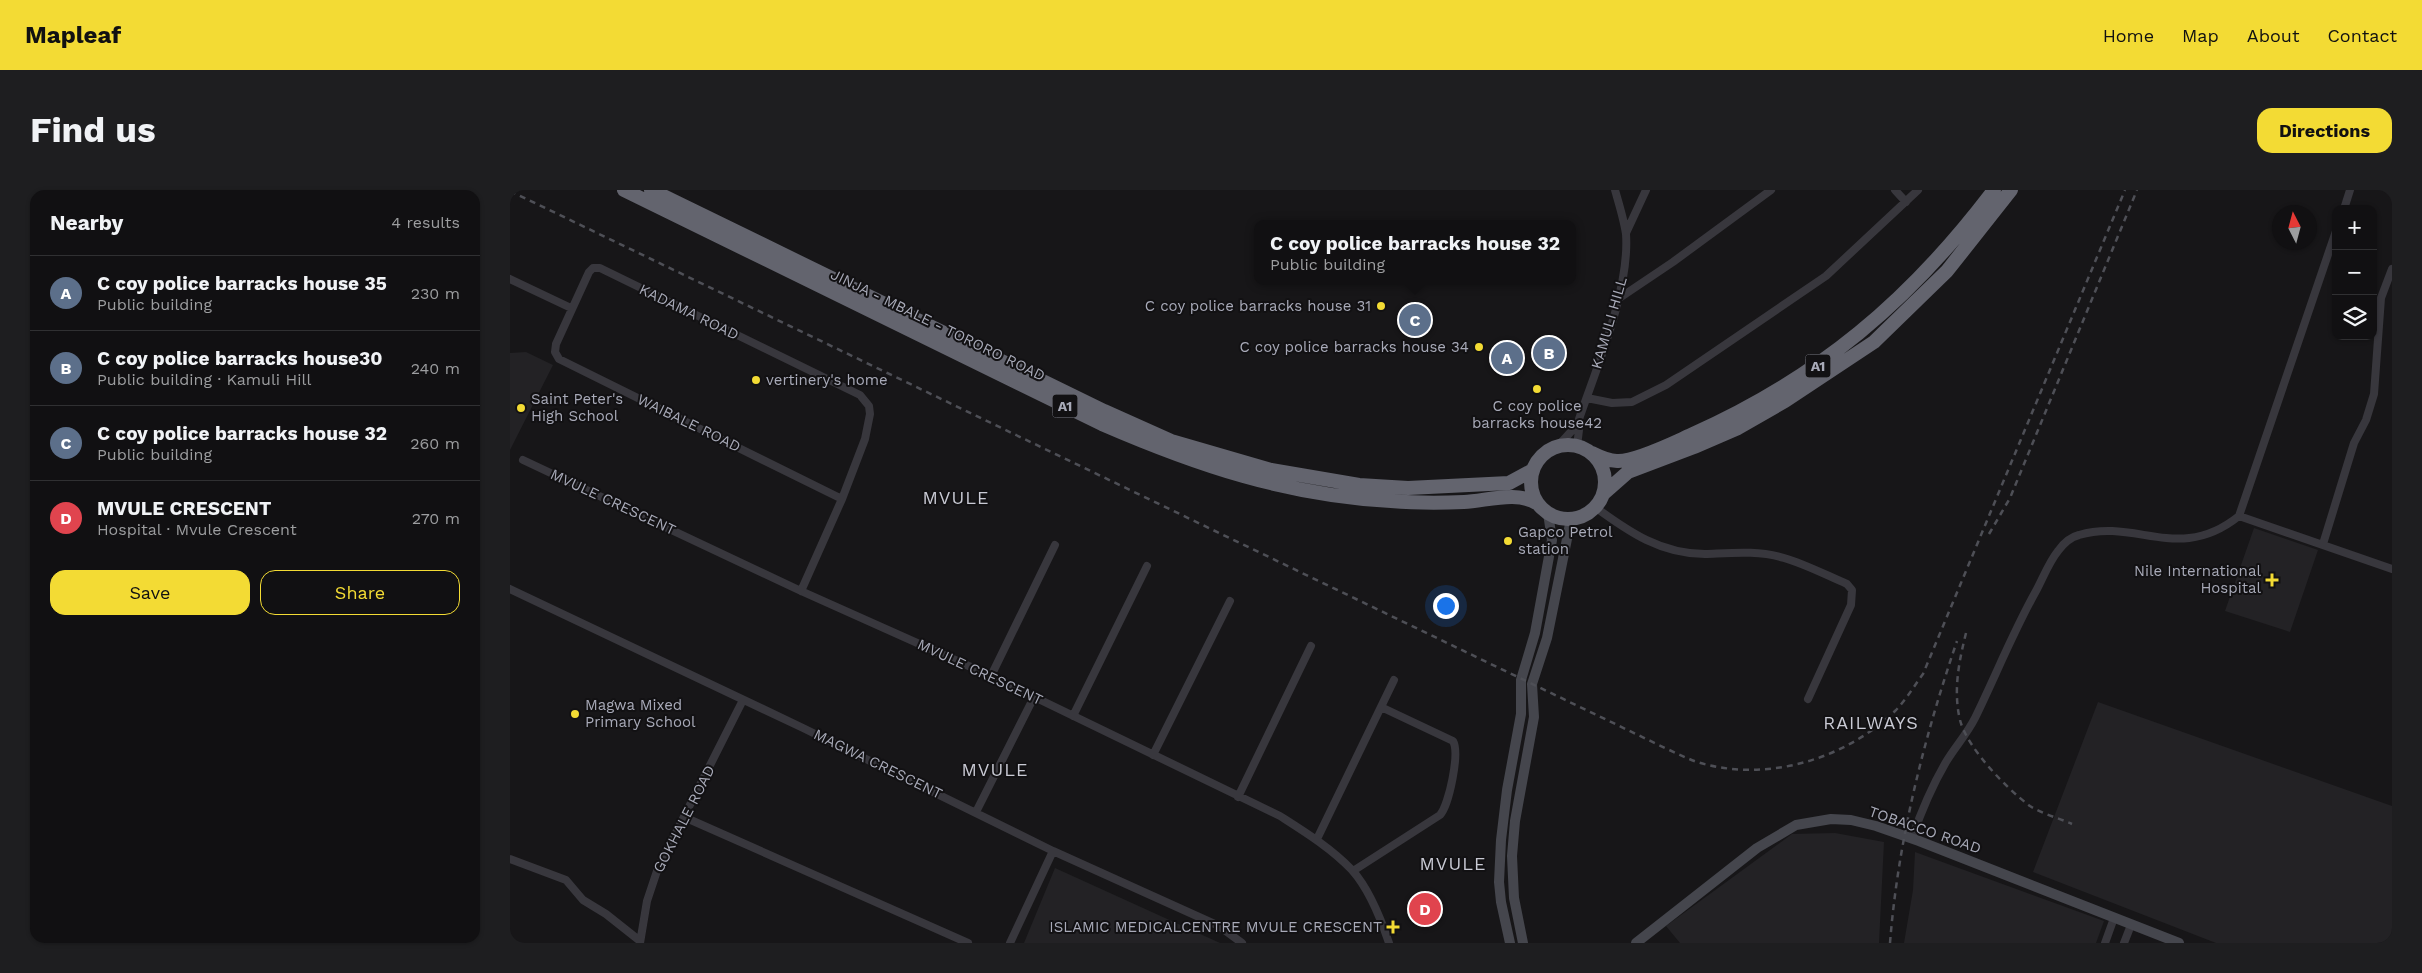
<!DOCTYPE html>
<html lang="en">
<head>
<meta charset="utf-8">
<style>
	:root { --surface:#111012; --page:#1e1e20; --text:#f1f3f6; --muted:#9c9d9f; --line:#303032; --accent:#f3db34 }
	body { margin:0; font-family:"Work Sans",sans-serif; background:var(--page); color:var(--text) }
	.controls { position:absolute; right:15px; top:15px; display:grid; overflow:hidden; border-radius:10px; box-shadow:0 1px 4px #0004 }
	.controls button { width:45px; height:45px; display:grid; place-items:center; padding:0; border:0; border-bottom:1px solid var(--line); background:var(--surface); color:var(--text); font:25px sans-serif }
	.compass { position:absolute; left:1762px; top:15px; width:45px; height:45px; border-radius:50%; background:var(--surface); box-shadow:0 1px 4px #0004; rotate:354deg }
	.you { position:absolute; left:935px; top:415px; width:18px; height:18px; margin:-12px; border:4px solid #fff; border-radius:50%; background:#1a73e8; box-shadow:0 0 0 8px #1a73e833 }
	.badge { display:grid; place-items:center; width:32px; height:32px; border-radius:50%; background:var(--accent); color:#fff; font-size:16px; font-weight:700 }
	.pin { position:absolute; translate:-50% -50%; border:2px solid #fff; box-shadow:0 1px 5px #0006 }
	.popup { position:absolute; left:744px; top:30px; width:322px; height:65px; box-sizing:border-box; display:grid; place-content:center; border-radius:10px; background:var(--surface); filter:drop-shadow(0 1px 4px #0005); font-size:16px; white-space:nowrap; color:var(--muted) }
	.popup b { font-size:19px; color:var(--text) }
	.popup::after { content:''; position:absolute; left:50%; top:100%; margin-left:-10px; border:10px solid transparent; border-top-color:var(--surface) }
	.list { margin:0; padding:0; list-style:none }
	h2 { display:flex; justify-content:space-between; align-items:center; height:65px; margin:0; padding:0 20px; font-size:21px }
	h2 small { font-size:16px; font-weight:400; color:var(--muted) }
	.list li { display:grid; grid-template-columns:32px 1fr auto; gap:15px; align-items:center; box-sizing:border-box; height:75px; padding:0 20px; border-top:1px solid var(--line) }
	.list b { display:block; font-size:19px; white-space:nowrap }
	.list p { margin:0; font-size:16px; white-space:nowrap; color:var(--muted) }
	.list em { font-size:16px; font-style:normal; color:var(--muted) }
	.actions { display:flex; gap:10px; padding:15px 20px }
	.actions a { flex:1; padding:11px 0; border:1px solid var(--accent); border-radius:15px; text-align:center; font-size:18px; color:var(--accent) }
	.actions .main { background:var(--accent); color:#111 }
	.icon { flex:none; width:28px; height:28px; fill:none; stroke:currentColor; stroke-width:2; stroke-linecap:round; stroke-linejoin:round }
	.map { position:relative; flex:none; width:1882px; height:753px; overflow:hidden; border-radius:15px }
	header { display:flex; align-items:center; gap:30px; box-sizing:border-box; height:70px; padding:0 25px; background:var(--accent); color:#111 }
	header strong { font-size:24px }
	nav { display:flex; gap:28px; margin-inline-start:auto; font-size:18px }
	.intro { display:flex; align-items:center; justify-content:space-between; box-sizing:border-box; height:120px; padding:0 30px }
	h1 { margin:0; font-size:35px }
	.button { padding:12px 22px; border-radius:15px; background:var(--accent); color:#111; font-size:18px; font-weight:700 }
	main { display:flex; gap:30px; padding:0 30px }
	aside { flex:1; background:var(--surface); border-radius:15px; box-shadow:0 1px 4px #0004 }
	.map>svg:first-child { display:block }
	.built { fill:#232225 }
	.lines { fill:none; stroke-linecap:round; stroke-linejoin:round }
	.street { stroke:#38373d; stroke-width:8 }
	.secondary { stroke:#45464d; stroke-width:10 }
	.highway { stroke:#63646e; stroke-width:14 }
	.rail { stroke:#4e4f56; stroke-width:2.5; stroke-dasharray:6 5; stroke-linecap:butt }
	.poi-dot { fill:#f3db34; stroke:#121113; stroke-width:2 }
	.labels { text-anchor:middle; stroke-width:4; stroke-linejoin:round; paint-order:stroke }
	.shield { fill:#121113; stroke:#7b7c86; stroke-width:1 }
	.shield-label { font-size:14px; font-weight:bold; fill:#a8aab8 }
	.poi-label { font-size:15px; fill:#a8aab8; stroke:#121113; text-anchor:end }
	.street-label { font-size:15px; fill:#a8aab8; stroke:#121113 }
	.quarter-label { font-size:18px; letter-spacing:1px; fill:#c9cad4; stroke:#121113 }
</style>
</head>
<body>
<header>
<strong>Mapleaf</strong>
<nav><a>Home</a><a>Map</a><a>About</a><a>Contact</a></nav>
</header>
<div class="intro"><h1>Find us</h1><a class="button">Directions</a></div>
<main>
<aside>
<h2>Nearby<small>4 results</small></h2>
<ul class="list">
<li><span class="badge" style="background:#5c6f8a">A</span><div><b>C coy police barracks house 35</b><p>Public building</p></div><em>230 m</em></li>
<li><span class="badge" style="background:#5c6f8a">B</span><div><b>C coy police barracks house30</b><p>Public building · Kamuli Hill</p></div><em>240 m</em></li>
<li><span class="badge" style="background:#5c6f8a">C</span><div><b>C coy police barracks house 32</b><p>Public building</p></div><em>260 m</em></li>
<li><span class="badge" style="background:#e0444e">D</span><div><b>MVULE CRESCENT</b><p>Hospital · Mvule Crescent</p></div><em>270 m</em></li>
</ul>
<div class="actions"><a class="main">Save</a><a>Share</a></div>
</aside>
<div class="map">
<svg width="1882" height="753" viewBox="0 0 1882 753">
	<rect width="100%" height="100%" fill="#171618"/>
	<!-- built -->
	<path class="built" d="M 16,162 L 43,175 L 0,260 L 0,163 Z
		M 1744,338 L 1808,360 L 1780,442 L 1715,421 Z
		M 1588,512 L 1882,616 L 1882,753 L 1706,753 L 1523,682 Z
		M 1325,643 L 1374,652 L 1369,753 L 1170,753 L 1156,736 L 1282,644 Z
		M 1405,662 L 1594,731 L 1586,753 L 1394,753 L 1403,700 Z
		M 545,678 L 710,753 L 514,753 Z"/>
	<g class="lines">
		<!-- street -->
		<path class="street" d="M 1385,0 L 1396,12
			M 1834,19 L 1840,0
			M 1116,43 L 1136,0
			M 0,89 L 61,118
			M 1108,109 L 1163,72 L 1261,0
			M 1077,208 L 1102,213 L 1122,212 L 1156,195 L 1316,86 L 1408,0
			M 1067,235 C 1085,181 1120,101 1116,44 C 1114,30 1109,14 1105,0
			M 1048,256 L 1067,235 L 1069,240 L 1067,256
			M 13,270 L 291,401 L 481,486 L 770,626 C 795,642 821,658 842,680 C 859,699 871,729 879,753
			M 1085,317 C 1119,342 1151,364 1195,364 C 1221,363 1248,360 1274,368 C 1295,374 1316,385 1337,394 L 1342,400 L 1341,415 L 1298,509
			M 1729,326 L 1882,379
			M 1813,354 L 1844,253 L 1856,230 L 1864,204 L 1871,108 L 1882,79
			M 0,399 L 293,538 L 543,661 L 709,736 L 732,753
			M 291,401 L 332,309 L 355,249 L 360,224 L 359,216 L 350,205 L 90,78 L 83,78 L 79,82 L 46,154 L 45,162 L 49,169 L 332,309
			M 481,486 L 545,355
			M 563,526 L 637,376
			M 643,565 L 720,411
			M 728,607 L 801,456
			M 466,622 L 524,507
			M 174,627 L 458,753
			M 1402,648 C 1411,622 1422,596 1436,572 C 1445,557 1457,544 1465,528 C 1486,485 1503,442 1526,401 C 1533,388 1539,372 1548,361 C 1553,354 1561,347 1569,345 C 1627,328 1669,374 1729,326 L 1826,41
			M 807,649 L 884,490
			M 0,669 L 56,690 L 73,710 L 96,724 L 130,751
			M 843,681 L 930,625 C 939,615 950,563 943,551 L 871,517
			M 130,753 L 137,711 L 148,678 L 233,510
			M 500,753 L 543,661
			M 1595,753 L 1604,728
			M 1614,753 L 1621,735"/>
		<!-- secondary -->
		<path class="secondary" d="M 1000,753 L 991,712 L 989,692 L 991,650 L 997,600 L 1011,524 L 1011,490 L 1025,443 L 1042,350 L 1038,323
			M 1013,753 L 1004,708 L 1002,666 L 1005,631 L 1024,527 L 1022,494 L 1037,448 L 1061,329
			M 1126,753 L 1247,658 L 1286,635 L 1321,629 L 1341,630 L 1366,636 L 1409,651 L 1669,753"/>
		<!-- highway -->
		<path class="highway" d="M 114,0 L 592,234 C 689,276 776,305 881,311 C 905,313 930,313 954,312 C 977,311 1007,300 1028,314
			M 141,0 L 594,221 L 661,251 L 761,280 L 849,295 L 898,298 L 999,293 L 1023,280
			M1021 292a37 37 0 1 1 74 0a37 37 0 1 1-74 0Z
			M 1082,263 C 1090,267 1098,271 1107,271 C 1125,272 1163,253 1181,245 C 1309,188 1400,111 1484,0
			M 1093,304 L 1118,282 L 1184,257 L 1228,238 L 1275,211 L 1364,152 L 1437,81 L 1501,0"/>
		<!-- rail -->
		<path class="rail" d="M 0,1 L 1155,558 C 1166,563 1176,568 1187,572 C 1256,593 1334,570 1385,521 C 1396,510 1404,496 1413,484 L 1615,0
			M 1479,344 L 1500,308 L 1627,0
			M 1456,443 C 1449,471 1443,501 1450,530 C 1457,558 1497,599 1520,616 C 1532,624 1549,628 1562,634
			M 1380,753 C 1388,650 1414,548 1447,451"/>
	</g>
	<!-- markers -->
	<g class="poi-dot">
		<circle cx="871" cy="116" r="5"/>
		<circle cx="969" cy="157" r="5"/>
		<circle cx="246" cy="190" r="5"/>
		<circle cx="1027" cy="199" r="5"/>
		<circle cx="11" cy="218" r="5"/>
		<circle cx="998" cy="351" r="5"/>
		<path d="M1759.5 382.5h5v5h5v5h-5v5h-5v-5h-5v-5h5z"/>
		<circle cx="65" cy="524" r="5"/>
		<path d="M880.5 729.5h5v5h5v5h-5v5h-5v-5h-5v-5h5z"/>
	</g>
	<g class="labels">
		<!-- shield labels -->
		<g class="shield">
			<rect x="1295.5" y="164.5" width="25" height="23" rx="4"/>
			<rect x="542.5" y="204.5" width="25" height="23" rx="4"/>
		</g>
		<g class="shield-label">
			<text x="1308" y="181">A1</text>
			<text x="555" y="221">A1</text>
		</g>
		<!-- poi labels -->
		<g class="poi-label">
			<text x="861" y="121">C coy police barracks house 31</text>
			<text x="959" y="162">C coy police barracks house 34</text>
			<text x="256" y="195" text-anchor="start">vertinery's home</text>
			<text x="21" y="214" text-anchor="start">Saint Peter's<tspan x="21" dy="17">High School</tspan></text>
			<text x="1027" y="221" text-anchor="middle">C coy police<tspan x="1027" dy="17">barracks house42</tspan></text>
			<text x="1008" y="347" text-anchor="start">Gapco Petrol<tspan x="1008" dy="17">station</tspan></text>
			<text x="1751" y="386">Nile International<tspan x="1751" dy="17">Hospital</tspan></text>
			<text x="75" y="520" text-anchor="start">Magwa Mixed<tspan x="75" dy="17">Primary School</tspan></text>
			<text x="872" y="742">ISLAMIC MEDICALCENTRE MVULE CRESCENT</text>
		</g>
		<!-- street labels -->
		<g class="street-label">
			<text transform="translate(179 122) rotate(26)" y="5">KADAMA ROAD</text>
			<text transform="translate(1099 133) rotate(-74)" y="5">KAMULI HILL</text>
			<text transform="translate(428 135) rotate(26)" y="5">JINJA - MBALE - TORORO ROAD</text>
			<text transform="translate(179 233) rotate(26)" y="5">WAIBALE ROAD</text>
			<text transform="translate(103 312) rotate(25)" y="5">MVULE CRESCENT</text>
			<text transform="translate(470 482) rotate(25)" y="5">MVULE CRESCENT</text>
			<text transform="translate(368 574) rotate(26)" y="5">MAGWA CRESCENT</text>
			<text transform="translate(174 629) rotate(-63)" y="5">GOKHALE ROAD</text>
			<text transform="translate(1415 640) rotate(19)" y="5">TOBACCO ROAD</text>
		</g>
		<!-- quarter labels -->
		<g class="quarter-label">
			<text x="446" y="314">MVULE</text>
			<text x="1361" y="539">RAILWAYS</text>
			<text x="485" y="586">MVULE</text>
			<text x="943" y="680">MVULE</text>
		</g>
	</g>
</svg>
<div class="controls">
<button>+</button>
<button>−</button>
<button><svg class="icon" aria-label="layers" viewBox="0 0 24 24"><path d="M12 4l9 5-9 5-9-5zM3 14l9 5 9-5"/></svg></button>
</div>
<svg class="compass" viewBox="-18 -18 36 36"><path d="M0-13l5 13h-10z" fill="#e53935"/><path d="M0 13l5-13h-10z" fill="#9c9d9f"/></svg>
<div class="you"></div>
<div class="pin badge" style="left:997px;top:168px;background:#5c6f8a">A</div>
<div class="pin badge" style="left:1039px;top:163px;background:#5c6f8a">B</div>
<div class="pin badge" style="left:905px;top:130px;background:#5c6f8a">C</div>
<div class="popup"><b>C coy police barracks house 32</b>Public building</div>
<div class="pin badge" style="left:915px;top:719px;background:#e0444e">D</div>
</div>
</main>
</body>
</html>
